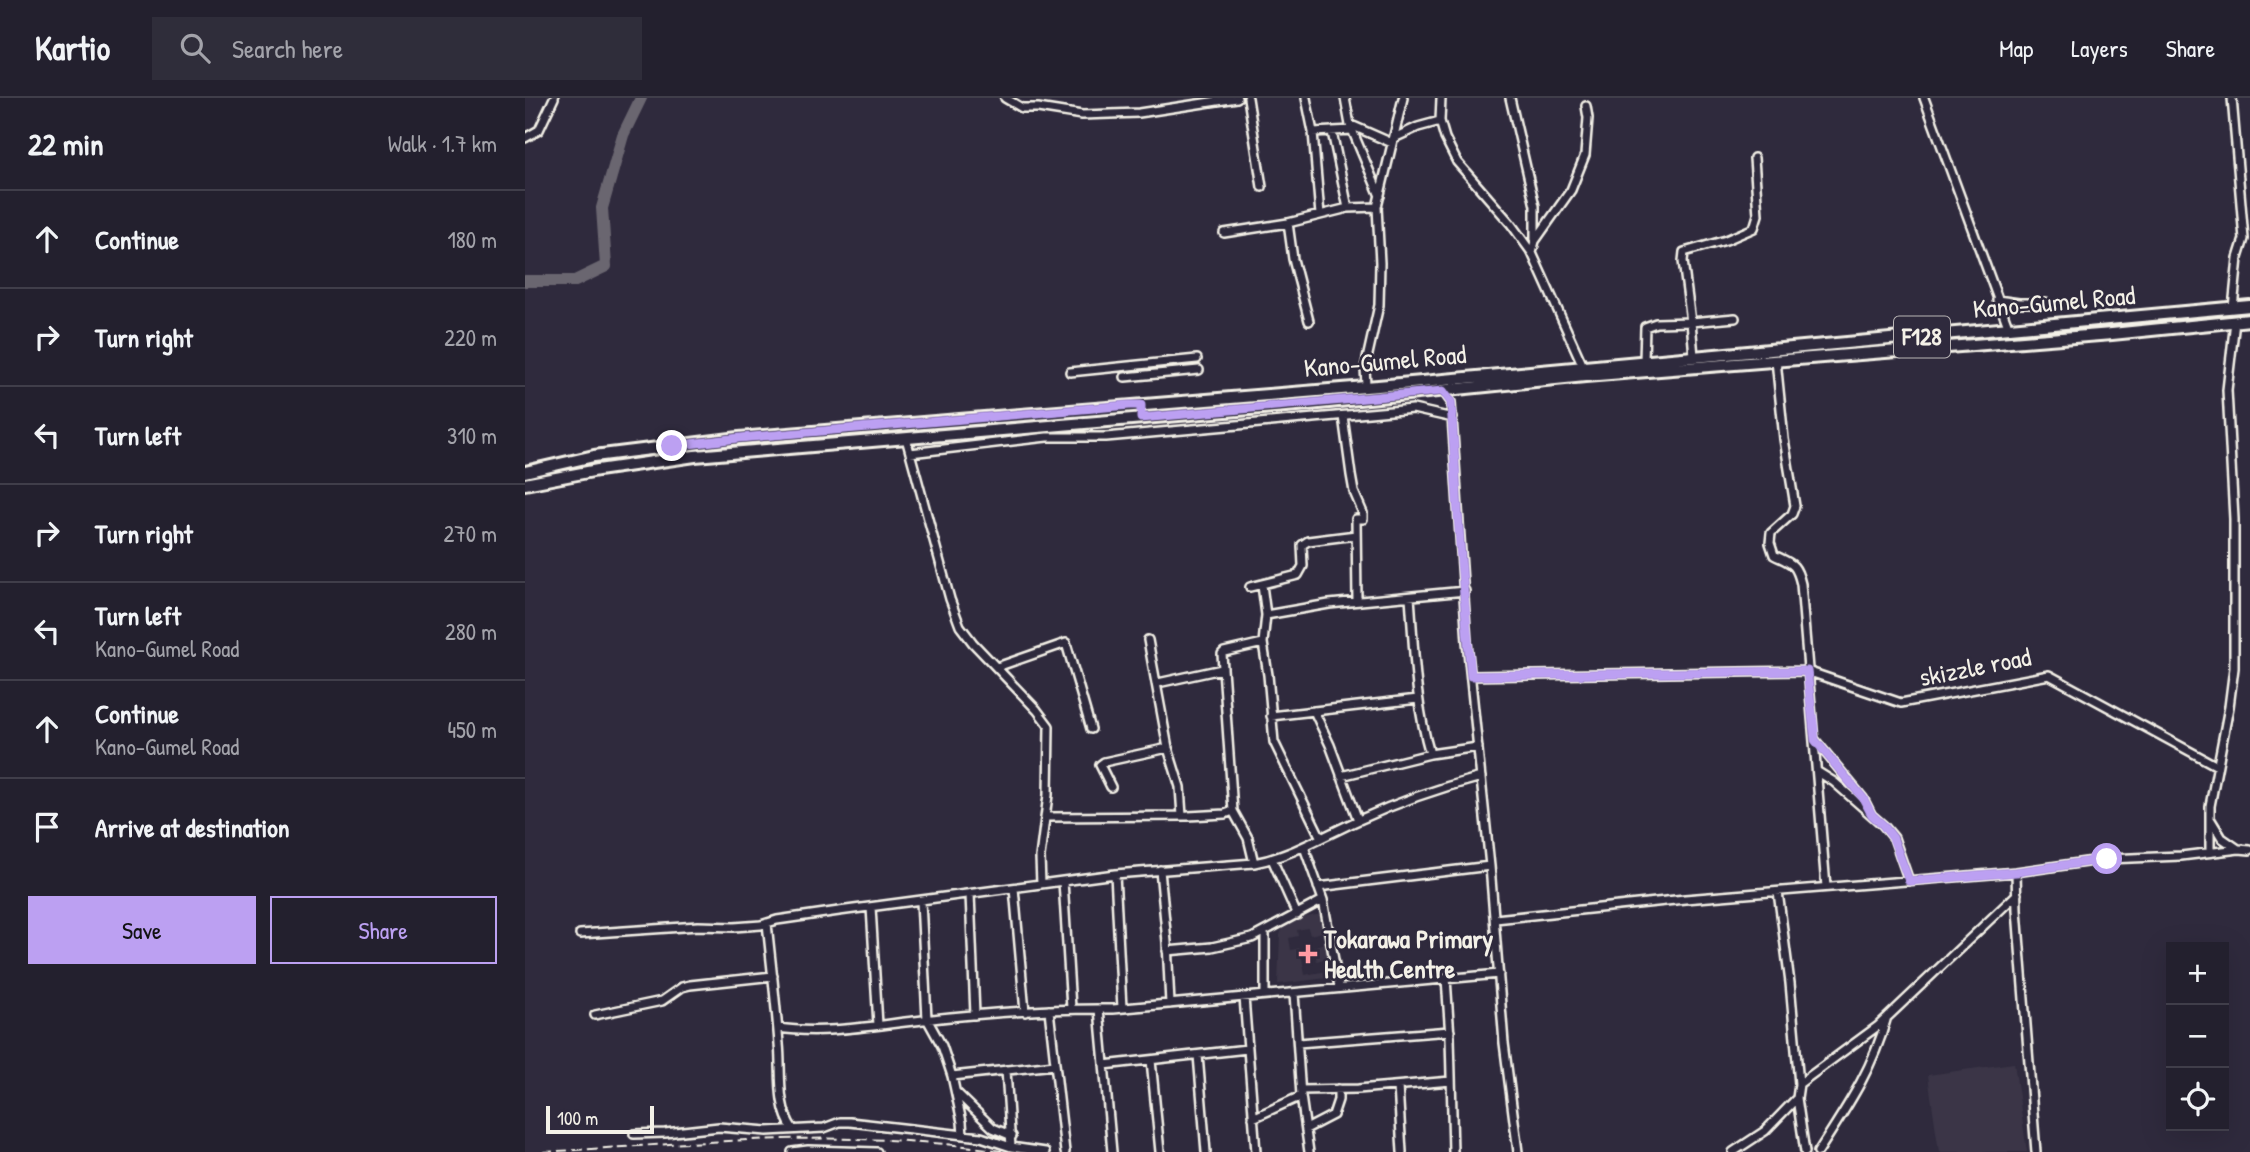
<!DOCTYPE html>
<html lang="en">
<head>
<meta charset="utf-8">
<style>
	:root { --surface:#23202e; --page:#2f2d3a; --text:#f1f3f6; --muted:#a3a3aa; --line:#403e4a; --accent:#bca0f2 }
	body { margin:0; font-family:"Patrick Hand",sans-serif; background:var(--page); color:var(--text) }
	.controls { position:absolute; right:21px; bottom:21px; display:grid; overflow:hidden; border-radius:0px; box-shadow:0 7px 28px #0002 }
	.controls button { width:63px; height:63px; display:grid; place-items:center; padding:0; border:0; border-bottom:2px solid var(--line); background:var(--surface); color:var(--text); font:35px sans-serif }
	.scale { position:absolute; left:21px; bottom:18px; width:108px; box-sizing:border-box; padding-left:7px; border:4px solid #f4f1e8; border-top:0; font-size:19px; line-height:24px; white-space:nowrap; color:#f4f1e8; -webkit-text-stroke:5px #2f2a3d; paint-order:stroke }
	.stop { position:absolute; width:21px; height:21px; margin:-16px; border:5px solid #bca0f2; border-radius:50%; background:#fff }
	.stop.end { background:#bca0f2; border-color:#fff; box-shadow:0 2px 7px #0008 }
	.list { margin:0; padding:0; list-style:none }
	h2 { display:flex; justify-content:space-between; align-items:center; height:91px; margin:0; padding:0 28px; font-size:30px }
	h2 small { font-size:23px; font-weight:400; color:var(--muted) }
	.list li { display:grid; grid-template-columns:46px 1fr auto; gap:21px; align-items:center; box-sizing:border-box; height:98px; padding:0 28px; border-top:2px solid var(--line) }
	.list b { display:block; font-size:26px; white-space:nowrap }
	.list p { margin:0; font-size:23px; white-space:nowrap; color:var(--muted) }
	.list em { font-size:23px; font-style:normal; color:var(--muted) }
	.actions { display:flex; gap:14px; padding:21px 28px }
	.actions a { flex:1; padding:16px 0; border:2px solid var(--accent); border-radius:0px; text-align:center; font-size:24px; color:var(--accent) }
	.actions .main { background:var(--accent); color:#111 }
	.icon { flex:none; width:38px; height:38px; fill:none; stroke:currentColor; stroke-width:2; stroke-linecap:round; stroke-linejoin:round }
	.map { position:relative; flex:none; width:1725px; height:1054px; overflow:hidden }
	header { display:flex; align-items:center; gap:42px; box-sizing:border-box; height:98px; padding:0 35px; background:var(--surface); border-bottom:2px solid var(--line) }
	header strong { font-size:33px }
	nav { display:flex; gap:38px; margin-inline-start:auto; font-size:24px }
	.search { width:490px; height:63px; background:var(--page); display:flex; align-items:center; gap:18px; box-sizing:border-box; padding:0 24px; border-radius:0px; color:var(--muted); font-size:26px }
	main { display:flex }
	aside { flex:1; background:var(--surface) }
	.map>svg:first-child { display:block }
	.built { fill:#3b3647; fill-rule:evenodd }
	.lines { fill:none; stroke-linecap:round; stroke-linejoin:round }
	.river { stroke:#6a6670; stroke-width:12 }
	.street-casing { stroke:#f4f1e8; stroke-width:12 }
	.primary-casing { stroke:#f4f1e8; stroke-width:16 }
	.street { stroke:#2f2a3d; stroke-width:7 }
	.primary { stroke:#2f2a3d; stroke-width:10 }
	.rail { stroke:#f4f1e8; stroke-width:2; stroke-dasharray:10 5; stroke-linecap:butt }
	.route { stroke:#bca0f2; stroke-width:9 }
	.poi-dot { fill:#ff9aa2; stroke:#2f2a3d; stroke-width:2.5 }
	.labels { text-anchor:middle; stroke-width:5; stroke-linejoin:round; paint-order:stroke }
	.shield { fill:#2f2a3d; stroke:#b9b5b5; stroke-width:2 }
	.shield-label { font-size:24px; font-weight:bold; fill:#f4f1e8 }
	.street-label { font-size:26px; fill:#f4f1e8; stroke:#2f2a3d }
	.poi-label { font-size:26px; font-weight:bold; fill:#f4f1e8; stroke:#2f2a3d; text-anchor:start }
</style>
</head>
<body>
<header>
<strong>Kartio</strong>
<div class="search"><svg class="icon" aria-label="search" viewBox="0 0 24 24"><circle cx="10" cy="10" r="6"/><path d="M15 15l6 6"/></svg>Search here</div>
<nav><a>Map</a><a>Layers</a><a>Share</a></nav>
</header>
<main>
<aside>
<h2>22 min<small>Walk · 1.7 km</small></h2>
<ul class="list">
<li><svg class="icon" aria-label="ahead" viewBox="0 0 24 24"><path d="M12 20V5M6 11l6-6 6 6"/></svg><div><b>Continue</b></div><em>180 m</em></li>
<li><svg class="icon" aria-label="right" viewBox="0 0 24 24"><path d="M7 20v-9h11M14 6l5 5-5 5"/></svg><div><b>Turn right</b></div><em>220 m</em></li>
<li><svg class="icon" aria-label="left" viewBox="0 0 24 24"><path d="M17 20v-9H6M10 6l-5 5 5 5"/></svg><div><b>Turn left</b></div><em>310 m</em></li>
<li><svg class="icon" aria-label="right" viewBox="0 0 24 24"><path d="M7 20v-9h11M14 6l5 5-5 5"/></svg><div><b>Turn right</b></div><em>270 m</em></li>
<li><svg class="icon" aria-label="left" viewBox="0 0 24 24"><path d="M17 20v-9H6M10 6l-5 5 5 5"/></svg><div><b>Turn left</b><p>Kano-Gumel Road</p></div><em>280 m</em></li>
<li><svg class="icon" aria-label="ahead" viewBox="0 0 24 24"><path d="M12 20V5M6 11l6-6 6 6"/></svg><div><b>Continue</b><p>Kano-Gumel Road</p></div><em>450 m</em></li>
<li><svg class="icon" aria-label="arrive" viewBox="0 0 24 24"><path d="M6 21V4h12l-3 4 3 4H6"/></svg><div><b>Arrive at destination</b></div></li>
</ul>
<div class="actions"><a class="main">Save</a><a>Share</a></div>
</aside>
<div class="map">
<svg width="1725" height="1054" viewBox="0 0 1725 1054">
	<rect width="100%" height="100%" fill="#2f2a3d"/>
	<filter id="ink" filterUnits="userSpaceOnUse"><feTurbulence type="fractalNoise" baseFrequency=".0143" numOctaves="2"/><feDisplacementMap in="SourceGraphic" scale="14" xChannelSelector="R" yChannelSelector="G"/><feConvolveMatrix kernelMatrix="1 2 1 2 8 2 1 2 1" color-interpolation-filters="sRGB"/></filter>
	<g filter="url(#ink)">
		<!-- built -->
		<path class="built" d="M 802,815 L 818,878 L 753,886 L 755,837 L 760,823 ZM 783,830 L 785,837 L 797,834 L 799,845 L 788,849 L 792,863 L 806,859 L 808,872 L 780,877 L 775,850 L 766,852 L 764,840 L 773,838 L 772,832 Z
			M 1489,965 L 1502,1054 L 1414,1054 L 1403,977 Z"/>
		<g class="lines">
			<!-- river -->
			<path class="river" d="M 0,183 L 50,183 L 81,168 L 77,110 L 98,37 L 116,0"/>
			<defs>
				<path id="street" d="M 480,0 L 497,10 L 513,10 L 557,17 L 614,15 L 712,0
					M 723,0 L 737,89
					M 781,0 L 788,34 L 795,117
					M 820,0 L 825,27 L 855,98
					M 916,0 L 915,23 L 920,40 L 932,64 L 986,126 L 1007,155 L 1058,268
					M 985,0 L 1010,108 L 1010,143
					M 1399,0 L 1484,231
					M 1707,0 L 1719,141 L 1713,160 L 1708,210
					M 826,27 L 867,45
					M 788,34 L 828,32
					M 807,34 L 823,110
					M 0,40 L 14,32 L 29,0
					M 869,40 L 893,29 L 915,23
					M 763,125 L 768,161 L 784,223
					M 699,135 L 763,125 L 823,110 L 852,109
					M 1007,155 L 1010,143 L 1046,92 L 1060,57 L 1063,20 L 1061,8
					M 1472,202 L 1494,205 L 1521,205
					M 1210,220 L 1166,224 L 1158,163 L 1159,154 L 1201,142 L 1229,130 L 1233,117 L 1229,60
					M 1119,262 L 1120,229 L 1131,225 L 1166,224 L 1169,258
					M 1251,262 L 1259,341 L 1270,408 L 1267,416 L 1246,435 L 1245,445 L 1249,457 C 1267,466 1271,465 1276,486 L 1301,789
					M 545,274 L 672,261
					M 600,279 L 674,272
					M 841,287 L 840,270 L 854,207 L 855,165 L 852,109 L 878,0
					M 918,293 L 926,304 L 942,544 L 965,768 L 979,945 L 993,1054
					M 818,318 L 826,377 L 829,394 L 838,415 L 838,421 L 831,421 L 832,503
					M 381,340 L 425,501 L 435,528 L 448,545 L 512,612 L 524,628 L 523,697 L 515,759 L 516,786
					M 385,355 L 522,339 L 581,339 L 888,311 L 928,320
					M 737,487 L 741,517 L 738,545 L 743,577 L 749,644 L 796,740
					M 725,489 L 773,477 L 778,468 L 777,447 L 783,443 L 831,437
					M 885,499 C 889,551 890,605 905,656
					M 741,517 L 804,506 L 940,493
					M 623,542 L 643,650 L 655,689 L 657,718
					M 472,569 L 541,545 L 566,631
					M 946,578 L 1282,573 L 1376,605 L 1524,577 L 1692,668
					M 633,585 L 697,571
					M 789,613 L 805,647 L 833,722
					M 746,618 L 893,601
					M 1290,642 L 1338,700 L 1346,716
					M 1293,674 L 1309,684 L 1358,727 L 1369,740 L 1384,783
					M 816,678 L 905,656 L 953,649
					M 586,689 L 575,667 L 579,664 L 643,650
					M 521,719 L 663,718 L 700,716 L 708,713
					M 1686,722 L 1697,740 L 1713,751
					M 779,749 L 798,802 L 814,889
					M 1685,753 L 1685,708 L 1704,609 L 1709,570 L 1709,421 L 1702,292 L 1710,223
					M 747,761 L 772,817
					M 729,765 L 723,740 L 708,713 L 697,556 L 699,554 L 738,545
					M 635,772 L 642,844 L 645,906
					M 1491,774 L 1492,812 L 1511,1054
					M 590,776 L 597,910
					M 538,783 L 546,910
					M 793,789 L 965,768
					M 489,790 L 500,914
					M 1253,794 L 1265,885 L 1274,986 L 1272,1000 L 1280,1054
					M 445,796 L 450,917
					M 396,803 L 402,921 L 417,948 L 427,978 L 437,1024 L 438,1037
					M 346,809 L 353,927
					M 970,821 L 1160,801 L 1491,774 L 1582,761 L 1656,758 L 1714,751 L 1725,752
					M 242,825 C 246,865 251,905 254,946 C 257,973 251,1008 268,1031
					M 740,834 L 740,896
					M 55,836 L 173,828 L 209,829 L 236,827 L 252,822 L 314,813 L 590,776 L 729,765 C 767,758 800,737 834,722 C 873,704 914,690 956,679
					M 642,853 L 687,849 L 727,840 L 798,802
					M 921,880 L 925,939 L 928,1054
					M 769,895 L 776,998 L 784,1054
					M 719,899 L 731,1054
					M 574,911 L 587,1054
					M 524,912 L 540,1054
					M 70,917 L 137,903 L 157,889 L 165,887 L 248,878
					M 253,930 C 301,937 350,927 398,922 C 461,915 525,910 588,911 L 974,876
					M 773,945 L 925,933
					M 673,957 L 681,1054
					M 626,962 L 635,1054
					M 579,967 L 722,951
					M 481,972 L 486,1049
					M 427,978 L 530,967
					M 1274,986 L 1353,928 L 1492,796
					M 873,988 L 877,1054
					M 776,992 L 833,991 L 926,983
					M 431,994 L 468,1030 L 487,1038
					M 728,1020 L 776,998
					M 781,1031 L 808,1017 L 813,1002 L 813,991
					M 109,1036 L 140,1035 L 194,1029 L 242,1033 L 299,1030 L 315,1024 L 325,1024 L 456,1039 L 486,1049 L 520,1054
					M 267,1054 L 283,1052 L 352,1054
					M 1208,1054 L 1240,1033 L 1272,1000
					M 1293,1054 C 1321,1010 1347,973 1361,922"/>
				<path id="primary" d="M 0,374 L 69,358 L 214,340 L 853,288 L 1725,208
					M 0,386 L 73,372 L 170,358 L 784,306 L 1060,278 L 1587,236 L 1725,222"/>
			</defs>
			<!-- street casing -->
			<use href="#street" class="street-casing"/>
			<!-- primary casing -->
			<use href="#primary" class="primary-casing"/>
			<!-- street -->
			<use href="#street" class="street"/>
			<!-- primary -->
			<use href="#primary" class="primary"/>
			<!-- rail -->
			<path class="rail" d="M 18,1054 C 172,1045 328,1029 482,1054"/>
		</g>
	</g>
	<g class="lines" filter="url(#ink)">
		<!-- route -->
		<path class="route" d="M 147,348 L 214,340 L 605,307 L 616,307 L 616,320 L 918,293 L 926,304 L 936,462 L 946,578 L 1282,573 L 1290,642 L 1338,700 L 1347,717 L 1358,727 L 1368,740 L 1384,783 L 1491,774 L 1582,761"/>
	</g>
	<!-- markers -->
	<path class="poi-dot" d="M779.5 845.5h7v7h7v7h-7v7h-7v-7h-7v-7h7z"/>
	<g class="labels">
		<!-- shield labels -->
		<rect class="shield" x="1369" y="218.5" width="56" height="41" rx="5"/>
		<g class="shield-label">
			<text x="1397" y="247">F128</text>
		</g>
		<!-- street labels -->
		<g class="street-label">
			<text transform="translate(1529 204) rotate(-5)" y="9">Kano-Gumel Road</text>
			<text transform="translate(860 263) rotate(-5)" y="9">Kano-Gumel Road</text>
			<text transform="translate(1450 569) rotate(-11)" y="9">skizzle road</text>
		</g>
		<!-- poi labels -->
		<g class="poi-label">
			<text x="799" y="850">Tokarawa Primary<tspan x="799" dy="30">Health Centre</tspan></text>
		</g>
	</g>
</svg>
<div class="controls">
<button>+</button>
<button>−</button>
<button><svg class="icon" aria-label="locate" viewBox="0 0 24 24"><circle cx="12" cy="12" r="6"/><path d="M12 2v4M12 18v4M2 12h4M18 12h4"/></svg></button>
</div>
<div class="scale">100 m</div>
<div class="stop" style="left:1582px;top:761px"></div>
<div class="stop end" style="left:147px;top:348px"></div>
</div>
</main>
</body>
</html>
